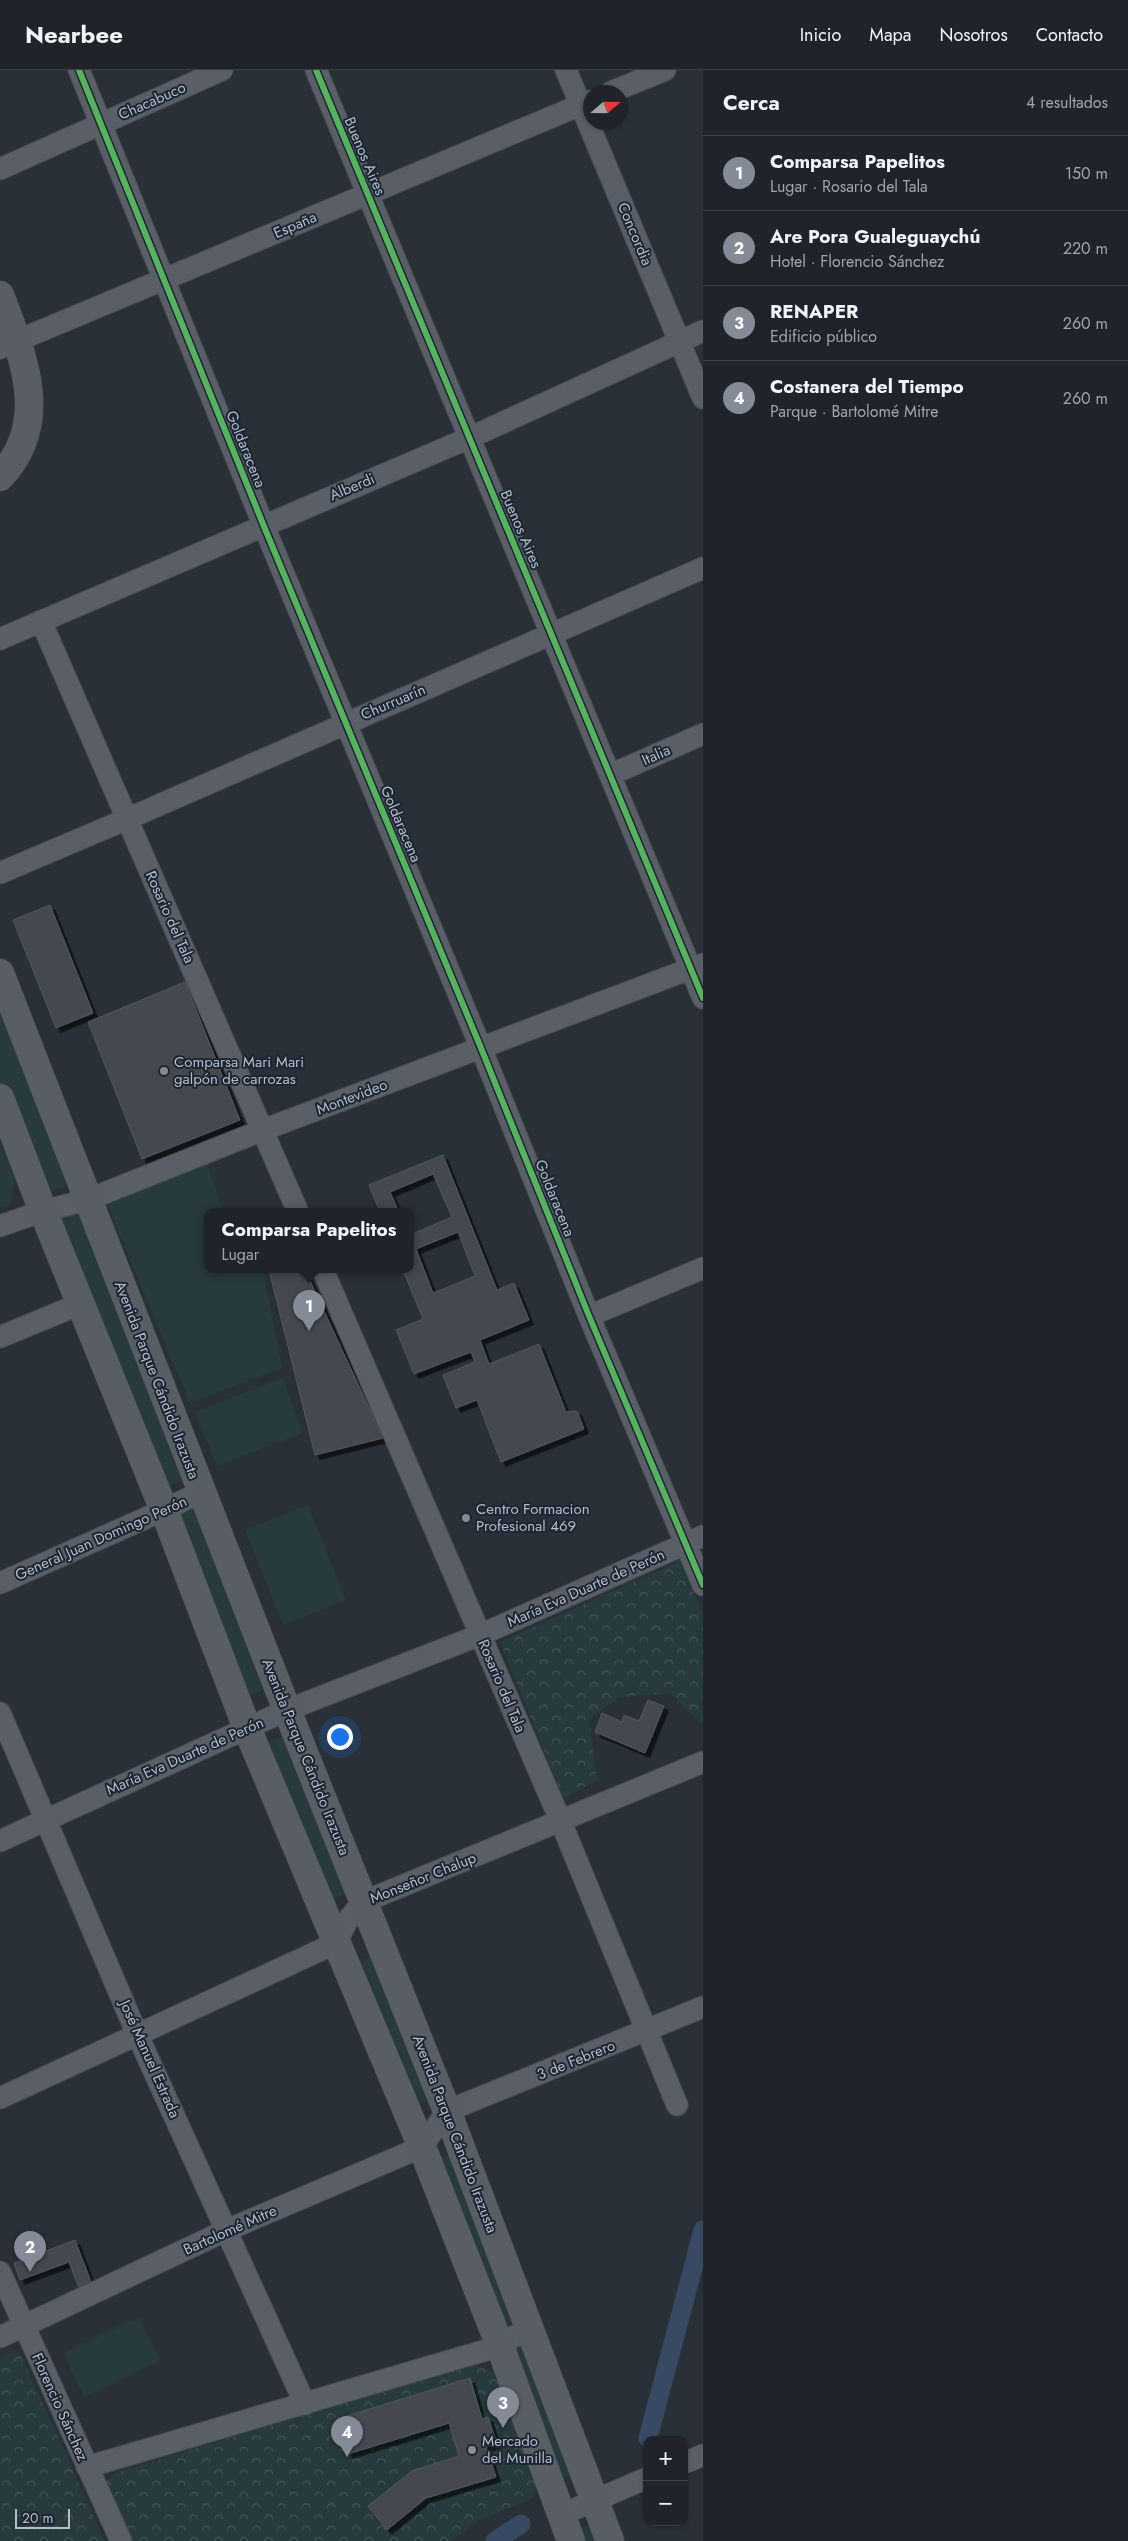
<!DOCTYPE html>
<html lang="es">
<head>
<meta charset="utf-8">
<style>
	:root { --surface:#20242a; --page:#282c32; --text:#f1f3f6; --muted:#a2a4a8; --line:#3d4147; --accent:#848b96 }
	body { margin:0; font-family:Jost,sans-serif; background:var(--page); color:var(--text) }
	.controls { position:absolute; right:15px; bottom:15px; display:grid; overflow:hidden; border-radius:10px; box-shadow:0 1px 4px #0004 }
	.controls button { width:45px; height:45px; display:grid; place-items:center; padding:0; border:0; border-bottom:1px solid var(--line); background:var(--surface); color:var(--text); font:25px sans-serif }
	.compass { position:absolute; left:583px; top:15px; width:45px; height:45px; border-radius:50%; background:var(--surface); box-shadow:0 1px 4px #0004; rotate:70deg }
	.scale { position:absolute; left:15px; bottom:12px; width:55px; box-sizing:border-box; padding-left:5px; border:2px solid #b4bcc9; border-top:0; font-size:14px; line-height:18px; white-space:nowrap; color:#b4bcc9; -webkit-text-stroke:4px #1d2633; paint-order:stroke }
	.you { position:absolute; left:339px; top:1666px; width:18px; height:18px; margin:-12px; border:4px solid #fff; border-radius:50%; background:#1a73e8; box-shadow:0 0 0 8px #1a73e833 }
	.badge { display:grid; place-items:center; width:32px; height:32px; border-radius:50%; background:var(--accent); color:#fff; font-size:16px; font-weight:700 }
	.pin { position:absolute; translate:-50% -41px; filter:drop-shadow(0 1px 2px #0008) }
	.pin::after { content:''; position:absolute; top:26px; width:18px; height:15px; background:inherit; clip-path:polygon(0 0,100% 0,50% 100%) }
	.popup { position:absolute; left:204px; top:1138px; width:210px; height:65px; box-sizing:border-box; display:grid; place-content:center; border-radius:10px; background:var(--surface); filter:drop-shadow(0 1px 4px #0005); font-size:16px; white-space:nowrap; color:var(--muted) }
	.popup b { font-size:19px; color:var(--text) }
	.popup::after { content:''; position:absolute; left:50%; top:100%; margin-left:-10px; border:10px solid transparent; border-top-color:var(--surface) }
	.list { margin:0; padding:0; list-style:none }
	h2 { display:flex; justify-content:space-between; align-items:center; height:65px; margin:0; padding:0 20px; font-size:21px }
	h2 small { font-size:16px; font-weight:400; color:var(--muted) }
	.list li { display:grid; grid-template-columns:32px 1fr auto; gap:15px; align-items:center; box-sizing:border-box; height:75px; padding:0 20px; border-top:1px solid var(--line) }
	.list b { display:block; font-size:19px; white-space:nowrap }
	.list p { margin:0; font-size:16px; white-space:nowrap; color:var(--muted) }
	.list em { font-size:16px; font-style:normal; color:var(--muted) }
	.map { position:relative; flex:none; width:703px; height:2471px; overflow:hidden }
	header { display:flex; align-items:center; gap:30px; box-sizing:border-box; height:70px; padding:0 25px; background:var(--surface); border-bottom:1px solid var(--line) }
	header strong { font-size:24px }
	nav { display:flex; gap:28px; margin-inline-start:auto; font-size:18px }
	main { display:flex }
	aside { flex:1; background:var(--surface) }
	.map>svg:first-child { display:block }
	.green { fill:#273a3e }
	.park { fill:url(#park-crowns) }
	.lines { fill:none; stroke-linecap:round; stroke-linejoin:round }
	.canal { stroke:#384963; stroke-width:19 }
	.building { fill:#444950; stroke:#52575f; fill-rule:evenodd; filter:url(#shadow) }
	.street-casing { stroke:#484c53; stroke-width:23 }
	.secondary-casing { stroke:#484c53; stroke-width:29 }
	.street { stroke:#5a5e66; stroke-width:21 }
	.secondary { stroke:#595d64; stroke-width:28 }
	.cycleway-casing { stroke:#1d2633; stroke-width:9 }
	.cycleway { stroke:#56b35d; stroke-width:6 }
	.poi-dot { fill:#848b96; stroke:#1d2633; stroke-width:2 }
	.labels { text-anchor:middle; stroke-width:4; stroke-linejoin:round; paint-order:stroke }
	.street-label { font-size:15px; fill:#b4bcc9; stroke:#1d2633 }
	.poi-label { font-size:15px; fill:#b4bcc9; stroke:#1d2633; text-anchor:start }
</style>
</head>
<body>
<header>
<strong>Nearbee</strong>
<nav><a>Inicio</a><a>Mapa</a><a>Nosotros</a><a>Contacto</a></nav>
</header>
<main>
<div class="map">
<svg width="703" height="2471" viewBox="0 0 703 2471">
	<defs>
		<pattern id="park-crowns" width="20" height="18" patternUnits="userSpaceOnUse" patternTransform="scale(1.25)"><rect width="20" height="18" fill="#273a3e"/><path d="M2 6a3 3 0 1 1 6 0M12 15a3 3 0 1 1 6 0" fill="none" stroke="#445559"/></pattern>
		<filter id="shadow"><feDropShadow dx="4.5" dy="4.5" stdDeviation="0" flood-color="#0009"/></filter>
	</defs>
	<rect width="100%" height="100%" fill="#2a3038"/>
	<!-- green -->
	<path class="green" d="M 0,941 L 69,1114 L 43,1125 L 0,1018 Z
		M 0,1073 L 15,1109 L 11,1134 L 0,1138 Z
		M 207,1093 L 224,1142 L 208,1142 L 208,1200 L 263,1200 L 282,1298 L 190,1333 L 106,1132 Z
		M 79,1142 L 187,1408 L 162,1419 L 54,1151 Z
		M 283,1308 L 303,1363 L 217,1396 L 195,1342 Z
		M 308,1435 L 346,1530 L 283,1555 L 245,1460 Z
		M 198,1437 L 265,1619 L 242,1629 L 174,1445 Z
		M 286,1665 L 348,1823 L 323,1833 L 258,1675 Z
		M 375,1884 L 436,2028 L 409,2037 L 350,1896 Z
		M 455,2083 L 519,2251 L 498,2259 L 429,2091 Z
		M 139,2247 L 160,2290 L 84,2327 L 63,2283 Z
		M 527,2274 L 576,2403 L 557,2411 L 506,2282 Z
		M 596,2452 L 604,2471 L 577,2471 L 573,2462 Z"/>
	<!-- park -->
	<path class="park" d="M 680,1491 L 703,1545 L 703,1655 L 670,1623 L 620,1627 L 589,1649 L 597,1711 L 563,1727 L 500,1572 Z
		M 13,2282 L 20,2283 L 105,2471 L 0,2471 L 0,2288 Z
		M 468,2295 L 488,2299 L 499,2309 L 537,2418 L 533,2428 L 480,2450 L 451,2471 L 130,2471 L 106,2419 L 107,2410 L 115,2403 Z"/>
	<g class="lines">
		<!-- canal -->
		<path class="canal" d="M 648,2368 L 703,2160
			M 495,2471 L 521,2454"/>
	</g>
	<!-- building -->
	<path class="building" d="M 50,835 L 93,943 L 56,958 L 13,850 Z
		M 185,912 L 240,1050 L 142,1089 L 88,952 Z
		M 443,1085 L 497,1220 L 514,1213 L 529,1250 L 480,1270 L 489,1294 L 539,1274 L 566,1342 L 577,1341 L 584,1359 L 501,1392 L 477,1330 L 456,1338 L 443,1305 L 475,1292 L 471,1282 L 414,1304 L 396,1260 L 423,1249 L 403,1200 L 410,1200 L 410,1165 L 452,1147 L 433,1104 L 390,1122 L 399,1142 L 380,1142 L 369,1115 ZM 458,1162 L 475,1206 L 433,1223 L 416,1179 Z
		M 269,1200 L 305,1200 L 383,1368 L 315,1385 Z
		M 648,1630 L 664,1636 L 645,1683 L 595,1662 L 602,1643 L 622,1652 L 624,1645 L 639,1651 Z
		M 75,2170 L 93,2217 L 80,2221 L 69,2192 L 20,2210 L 14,2193 Z
		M 470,2308 L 482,2349 L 488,2347 L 497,2374 L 486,2377 L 496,2407 L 426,2428 L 387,2460 L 368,2436 L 412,2401 L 459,2386 L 449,2353 L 348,2384 L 337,2349 Z"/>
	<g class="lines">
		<defs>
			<path id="street" d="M 79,0 L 263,454 L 481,978 L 589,1246 L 703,1515
				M 316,0 L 703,928
				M 566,0 L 703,328
				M 611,22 L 665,0
				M 0,99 L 222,0
				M 0,278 L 590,31
				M 41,551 L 298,1142
				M 0,569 L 469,368 L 703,261
				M 610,705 L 703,664
				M 0,803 L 127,749 L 703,498
				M 0,1156 L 43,1141 L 87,1130 L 263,1060 L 703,894
				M 323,1200 L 561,1752 L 677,2035
				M 589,1246 L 703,1198
				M 0,1267 L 80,1234
				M 0,1513 L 164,1440 L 201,1422
				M 0,1643 L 137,1964 L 305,2334
				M 0,1771 L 287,1640 L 480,1565 L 703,1466
				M 0,2028 L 336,1873 L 347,1851 L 363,1832 L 703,1692
				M 0,2202 L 121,2471
				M 0,2267 L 227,2160 L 422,2077 L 447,2041 L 703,1937
				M 684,2393 L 703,2385
				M 87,2397 L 500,2276 L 513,2267 L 530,2260
				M 561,2445 L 647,2408"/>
			<path id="secondary" d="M 0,225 C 23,286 52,352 0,407
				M 0,903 L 287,1640 L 447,2041 L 610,2471
				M 0,1028 L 43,1141 L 164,1440 L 247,1658 L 422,2077 L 500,2276 L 571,2471"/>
		</defs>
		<!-- street casing -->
		<use href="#street" class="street-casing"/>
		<!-- secondary casing -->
		<use href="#secondary" class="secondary-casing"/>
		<!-- street -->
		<use href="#street" class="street"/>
		<!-- secondary -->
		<use href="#secondary" class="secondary"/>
		<defs>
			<path id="cycleway" d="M 79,0 L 263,454 L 481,978 L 589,1246 L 703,1515
				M 316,0 L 703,928"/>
		</defs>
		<!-- cycleway casing -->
		<use href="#cycleway" class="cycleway-casing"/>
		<!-- cycleway -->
		<use href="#cycleway" class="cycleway"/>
	</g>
	<!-- markers -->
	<g class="poi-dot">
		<circle cx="164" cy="1001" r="5"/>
		<circle cx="466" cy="1448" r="5"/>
		<circle cx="472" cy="2380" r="5"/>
	</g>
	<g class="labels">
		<!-- street labels -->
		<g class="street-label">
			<text transform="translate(152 31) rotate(-24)" y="5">Chacabuco</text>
			<text transform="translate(365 86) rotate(67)" y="5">Buenos Aires</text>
			<text transform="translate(295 155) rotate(-23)" y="5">España</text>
			<text transform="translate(635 164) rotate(67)" y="5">Concordia</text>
			<text transform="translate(246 379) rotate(68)" y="5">Goldaracena</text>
			<text transform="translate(352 417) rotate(-23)" y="5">Alberdi</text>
			<text transform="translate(521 459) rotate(67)" y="5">Buenos Aires</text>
			<text transform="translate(393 632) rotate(-23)" y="5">Churruarín</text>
			<text transform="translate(656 685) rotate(-24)" y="5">Italia</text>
			<text transform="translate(401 754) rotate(67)" y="5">Goldaracena</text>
			<text transform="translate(170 847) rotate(66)" y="5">Rosario del Tala</text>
			<text transform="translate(352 1027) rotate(-21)" y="5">Montevideo</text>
			<text transform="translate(555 1128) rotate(68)" y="5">Goldaracena</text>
			<text transform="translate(157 1310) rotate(69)" y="5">Avenida Parque Cándido Irazusta</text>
			<text transform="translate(101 1468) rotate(-24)" y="5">General Juan Domingo Perón</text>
			<text transform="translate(586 1518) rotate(-24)" y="5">María Eva Duarte de Perón</text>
			<text transform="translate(502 1616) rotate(67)" y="5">Rosario del Tala</text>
			<text transform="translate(185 1686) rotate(-24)" y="5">María Eva Duarte de Perón</text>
			<text transform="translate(306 1687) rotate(68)" y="5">Avenida Parque Cándido Irazusta</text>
			<text transform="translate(423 1808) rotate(-22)" y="5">Monseñor Chalup</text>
			<text transform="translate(150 1989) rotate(66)" y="5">José Manuel Estrada</text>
			<text transform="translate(576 1990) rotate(-22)" y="5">3 de Febrero</text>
			<text transform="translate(455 2064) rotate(69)" y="5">Avenida Parque Cándido Irazusta</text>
			<text transform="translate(230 2160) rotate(-24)" y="5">Bartolomé Mitre</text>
			<text transform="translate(60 2337) rotate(66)" y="5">Florencio Sánchez</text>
		</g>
		<!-- poi labels -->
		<g class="poi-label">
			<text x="174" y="997">Comparsa Mari Mari<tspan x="174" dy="17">galpón de carrozas</tspan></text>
			<text x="476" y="1444">Centro Formacion<tspan x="476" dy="17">Profesional 469</tspan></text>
			<text x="482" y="2376">Mercado<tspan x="482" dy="17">del Munilla</tspan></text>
		</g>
	</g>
</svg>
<div class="controls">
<button>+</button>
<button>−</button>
</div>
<svg class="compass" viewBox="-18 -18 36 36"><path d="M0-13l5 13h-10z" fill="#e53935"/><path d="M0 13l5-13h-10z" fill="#a2a4a8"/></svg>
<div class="scale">20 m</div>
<div class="you"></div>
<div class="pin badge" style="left:309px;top:1261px">1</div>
<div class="popup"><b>Comparsa Papelitos</b>Lugar</div>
<div class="pin badge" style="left:30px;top:2202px">2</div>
<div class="pin badge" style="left:503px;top:2358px">3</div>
<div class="pin badge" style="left:347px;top:2387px">4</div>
</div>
<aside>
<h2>Cerca<small>4 resultados</small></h2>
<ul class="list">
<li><span class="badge">1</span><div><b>Comparsa Papelitos</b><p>Lugar · Rosario del Tala</p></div><em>150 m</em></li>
<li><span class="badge">2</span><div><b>Are Pora Gualeguaychú</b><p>Hotel · Florencio Sánchez</p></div><em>220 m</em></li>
<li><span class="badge">3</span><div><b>RENAPER</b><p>Edificio público</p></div><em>260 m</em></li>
<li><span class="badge">4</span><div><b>Costanera del Tiempo</b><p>Parque · Bartolomé Mitre</p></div><em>260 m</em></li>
</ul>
</aside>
</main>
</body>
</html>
